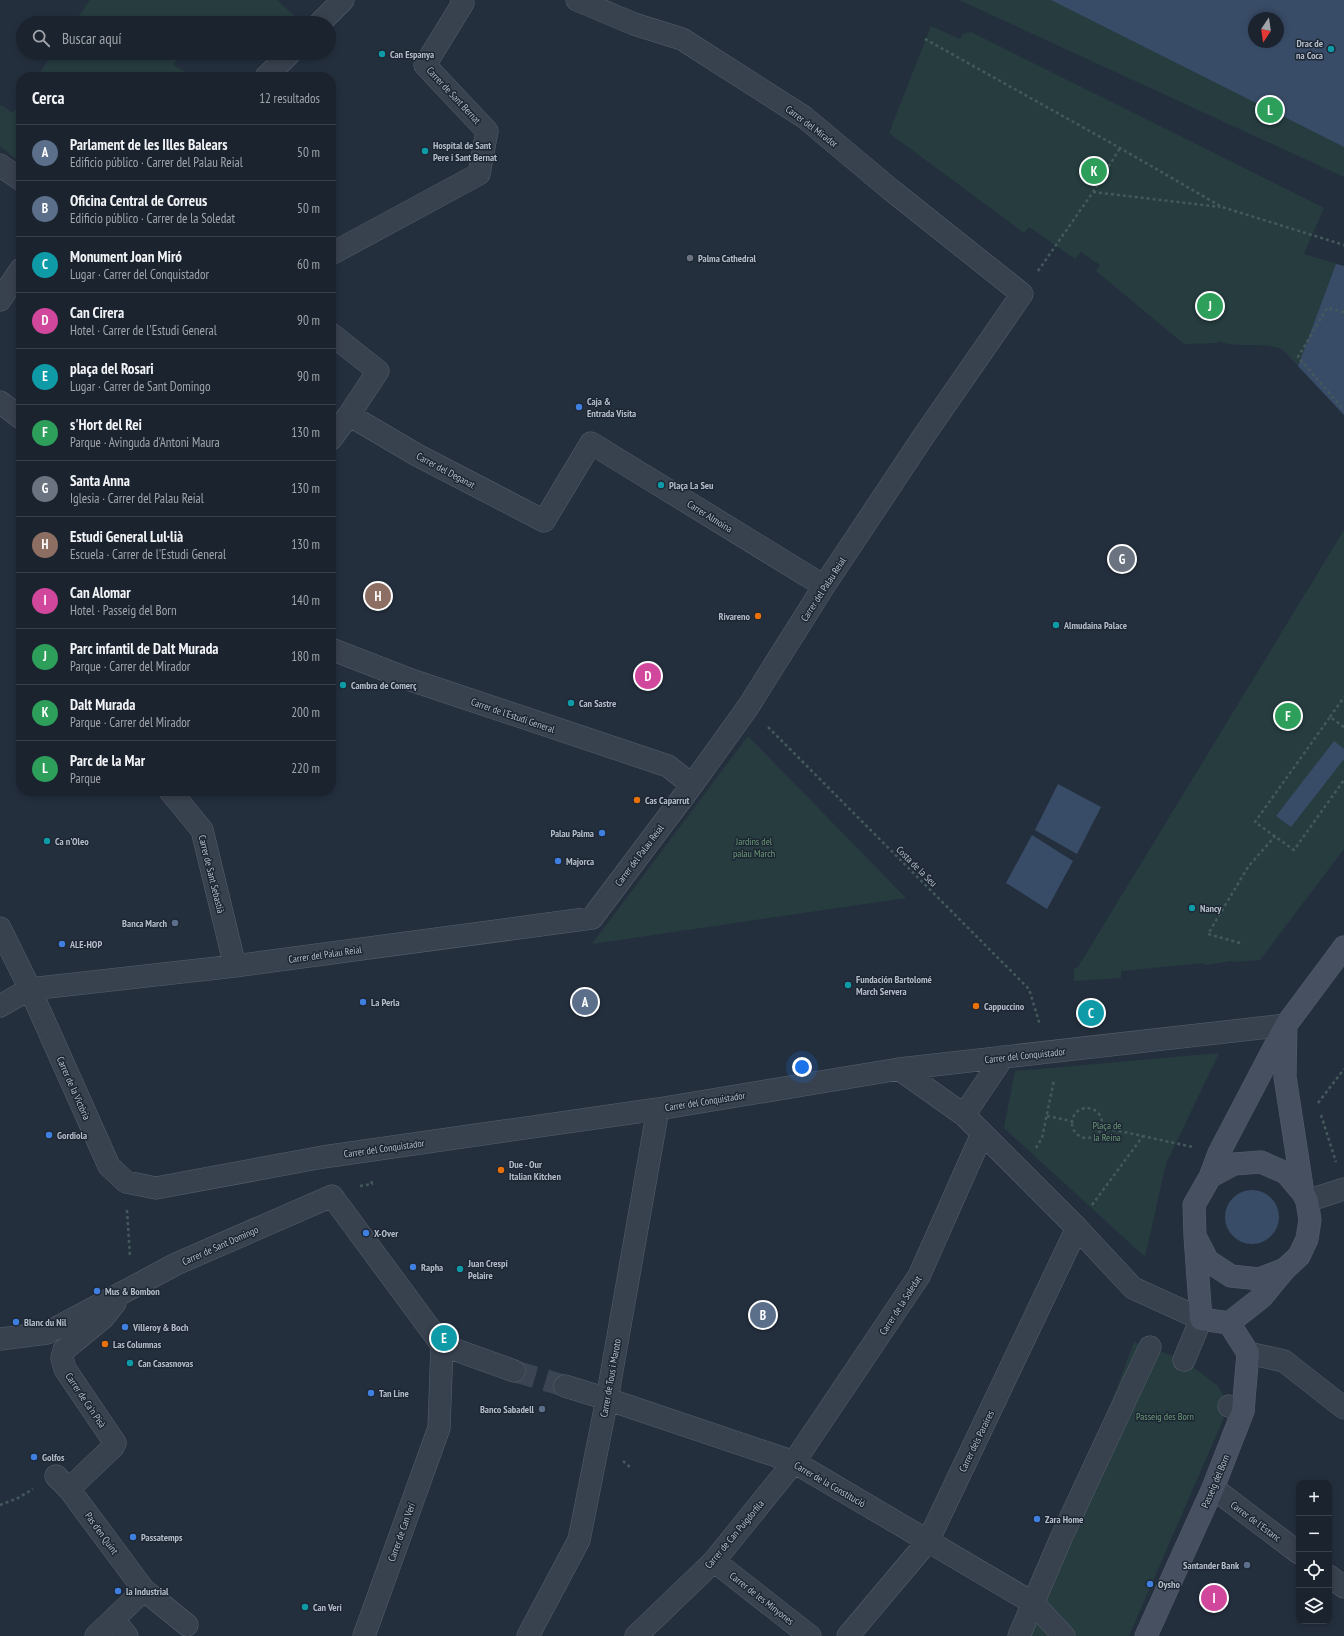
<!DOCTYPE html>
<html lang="es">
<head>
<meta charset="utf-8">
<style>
	:root { --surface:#1b232e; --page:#282f3a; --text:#f1f3f6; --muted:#a0a4aa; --line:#39404a; --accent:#8ab4f8 }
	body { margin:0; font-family:"PT Sans Narrow",sans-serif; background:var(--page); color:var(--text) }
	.controls { position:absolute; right:12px; bottom:12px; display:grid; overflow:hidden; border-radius:8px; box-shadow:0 2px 6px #0003 }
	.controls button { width:36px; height:36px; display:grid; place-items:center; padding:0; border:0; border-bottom:1px solid var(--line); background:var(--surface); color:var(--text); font:20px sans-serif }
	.compass { position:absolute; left:1248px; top:12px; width:36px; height:36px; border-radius:50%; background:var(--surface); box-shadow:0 2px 6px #0003; rotate:193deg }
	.you { position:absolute; left:802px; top:1067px; width:14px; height:14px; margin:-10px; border:3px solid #fff; border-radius:50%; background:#1a73e8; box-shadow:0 0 0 6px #1a73e833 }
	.badge { display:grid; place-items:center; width:26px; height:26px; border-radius:50%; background:var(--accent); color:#fff; font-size:13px; font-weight:700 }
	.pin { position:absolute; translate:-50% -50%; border:2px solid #fff; box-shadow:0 1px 4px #0006 }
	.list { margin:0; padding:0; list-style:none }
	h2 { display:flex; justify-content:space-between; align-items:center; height:52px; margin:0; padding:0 16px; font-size:17px }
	h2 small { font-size:13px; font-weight:400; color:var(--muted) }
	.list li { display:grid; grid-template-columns:26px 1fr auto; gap:12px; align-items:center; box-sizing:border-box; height:56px; padding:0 16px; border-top:1px solid var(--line) }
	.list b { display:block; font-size:15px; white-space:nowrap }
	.list p { margin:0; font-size:13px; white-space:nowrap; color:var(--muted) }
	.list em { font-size:13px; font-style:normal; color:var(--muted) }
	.icon { flex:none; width:22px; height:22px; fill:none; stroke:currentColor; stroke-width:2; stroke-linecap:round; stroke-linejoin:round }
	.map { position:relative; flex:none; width:1344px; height:1636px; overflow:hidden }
	.search { position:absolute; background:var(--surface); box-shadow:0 2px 6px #0003; left:16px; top:16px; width:320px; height:44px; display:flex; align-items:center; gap:10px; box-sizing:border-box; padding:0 14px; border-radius:22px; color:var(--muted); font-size:15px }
	.panel { position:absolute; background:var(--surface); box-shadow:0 2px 6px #0003; left:16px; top:72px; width:320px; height:724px; border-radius:16px }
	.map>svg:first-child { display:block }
	.green { fill:#263c3f; fill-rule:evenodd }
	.water { fill:#394c67; fill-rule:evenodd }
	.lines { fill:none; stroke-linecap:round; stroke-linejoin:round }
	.street-tunnel { stroke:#3a4453; stroke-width:22; stroke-dasharray:22 11; stroke-linecap:butt }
	.street-casing { stroke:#565f6c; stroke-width:23 }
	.secondary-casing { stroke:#565f6c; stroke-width:23 }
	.path { stroke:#44595c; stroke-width:2.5; stroke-dasharray:3 3; stroke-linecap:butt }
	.street { stroke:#38414e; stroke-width:22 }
	.secondary { stroke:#465061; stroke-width:22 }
	.culture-dot { fill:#0f9aa8; stroke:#1d2633; stroke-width:1.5 }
	.worship-dot { fill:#6b7280; stroke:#1d2633; stroke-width:1.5 }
	.shop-dot { fill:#3f7fe0; stroke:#1d2633; stroke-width:1.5 }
	.food-dot { fill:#e8710a; stroke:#1d2633; stroke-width:1.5 }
	.service-dot { fill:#5c6f8a; stroke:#1d2633; stroke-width:1.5 }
	.labels { text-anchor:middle; stroke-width:3; stroke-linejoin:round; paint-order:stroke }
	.poi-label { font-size:10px; font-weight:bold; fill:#b4bcc9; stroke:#1d2633; text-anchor:start }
	.street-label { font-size:10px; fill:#b4bcc9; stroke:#1d2633 }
	.park-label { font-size:10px; fill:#6b9a76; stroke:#1d2633 }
</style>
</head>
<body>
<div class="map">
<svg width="1344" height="1636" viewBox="0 0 1344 1636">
	<rect width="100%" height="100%" fill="#242f3e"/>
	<!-- green -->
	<path class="green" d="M 90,0 L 277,0 L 302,23 L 74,23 Z
		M 959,0 L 1344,0 L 1344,177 ZM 1254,18 L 1278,18 L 1278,42 L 1254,42 Z
		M 931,26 L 960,39 L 963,34 L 971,32 L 1324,208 L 1304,254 L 1344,266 L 1344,414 L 1282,349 C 1262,341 1239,349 1218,341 L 1216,343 L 1184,344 L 1096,271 L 1100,265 L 1081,252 L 1075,259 L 1029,227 L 1024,233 L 889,133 Z
		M 53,53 L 181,53 L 173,65 L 188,73 L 185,77 L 37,77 Z
		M 21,102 L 21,163 L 0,146 L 0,107 L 1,105 L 13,113 Z
		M 1344,530 L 1344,849 L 1260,960 L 1233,962 L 1232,961 L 1205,965 L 1204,963 L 1121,971 L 1121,978 L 1074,981 L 1074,969 L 1078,967 Z
		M 748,736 L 906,898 L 592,944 Z
		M 1219,1053 L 1166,1164 L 1145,1257 L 1004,1128 L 1015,1071 Z
		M 1134,1342 L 1184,1360 L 1218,1386 L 1229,1406 L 1129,1636 L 1019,1636 L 1062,1536 Z"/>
	<!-- water -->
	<path class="water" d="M 1051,0 L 1344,0 L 1344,147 ZM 1254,18 L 1278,18 L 1278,42 L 1254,42 Z
		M 1336,264 L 1344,266 L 1344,415 L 1298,366 Z
		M 1334,741 L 1344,749 L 1344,759 L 1291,827 L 1276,816 Z
		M 1058,784 L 1101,807 L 1077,854 L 1035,830 Z
		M 1032,835 L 1073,861 L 1047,909 L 1006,883 Z
		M1225 1217a27 27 0 1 1 54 0a27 27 0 1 1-54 0Z"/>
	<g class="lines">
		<!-- street-tunnel -->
		<path class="street-tunnel" d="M 514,1371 L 565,1386"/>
		<defs>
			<path id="street" d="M 320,23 L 343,0
				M 266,77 L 290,53
				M 0,165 L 21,180
				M 331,254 L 479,174 L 487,131 L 425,65 L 463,3 L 462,0
				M 0,300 L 21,269
				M 331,334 L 378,371 L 349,415 L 331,439
				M 0,402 L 21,418
				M 349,415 L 417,455 L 544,521 L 591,443 L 824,586
				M 331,649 L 411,680 L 668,766 L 692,785
				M 170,791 L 202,830 L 235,966
				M 0,928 L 30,989 L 109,1166 L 126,1182 L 156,1188 L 323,1157 L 658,1109 L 899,1069 L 1286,1025
				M 0,1006 L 30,989 L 235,966 L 592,918 L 692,785 L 748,707 L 824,586 L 923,437 L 1022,294 L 890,189 L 804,117 L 682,39 L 634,24 L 577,0
				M 899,1069 L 964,1115 L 1077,1228 L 1133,1288 L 1201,1319 L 1184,1360
				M 964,1115 L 1003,1057
				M 1307,1201 L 1344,1189
				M 0,1339 L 47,1333 L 176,1264 L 332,1196 L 442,1345 L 439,1428 L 364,1636
				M 442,1345 L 514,1371
				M 1248,1353 L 1284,1361 L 1344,1408
				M 565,1386 L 607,1399 L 794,1462 L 1033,1603 L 1064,1636
				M 1229,1406 L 1243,1411
				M 56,1476 L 69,1489 L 144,1590 L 96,1636
				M 1213,1488 L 1299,1553
				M 69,1489 L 113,1447 L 115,1443 L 65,1369 L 62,1358 L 64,1350 L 103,1318 L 115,1303
				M 714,1561 L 810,1636
				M 1329,1576 L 1344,1587
				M 144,1590 L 187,1625
				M 114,1620 L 127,1636
				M 528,1636 L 579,1540 L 607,1399 L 658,1109
				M 636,1636 L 714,1561 L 794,1462 L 919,1276 L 982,1134
				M 848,1636 L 928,1541 L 1077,1228
				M 1019,1636 L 1062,1536 L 1150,1347"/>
			<path id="secondary" d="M 1286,1025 L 1285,1077 L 1303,1193 L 1307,1201 L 1310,1220 L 1307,1239 L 1299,1256 L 1285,1269 L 1262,1297 L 1229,1323 L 1201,1319 L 1195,1236 L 1194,1205 L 1210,1177 L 1219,1153 L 1286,1025 L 1344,947
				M 1210,1177 L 1234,1164 L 1261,1162 L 1286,1173 L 1303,1193
				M 1196,1238 L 1208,1261 L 1231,1276 L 1259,1279 L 1285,1269
				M 1146,1636 L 1213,1488 L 1243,1411 L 1248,1353 L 1229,1323"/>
		</defs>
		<!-- street casing -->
		<use href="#street" class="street-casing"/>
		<!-- secondary casing -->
		<use href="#secondary" class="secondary-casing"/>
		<!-- path -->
		<path class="path" d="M 925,39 L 1120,148 L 1222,207 L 1344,245
			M 1093,192 L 1220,207
			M 1038,271 L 1093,192 L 1120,148
			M 1344,312 L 1327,308 L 1298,357 L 1344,410
			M 1330,717 L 1344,697
			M 768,727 L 1029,989 L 1040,1025
			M 1344,727 L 1330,717 L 1255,822 L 1294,850 L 1344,780
			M 1240,943 L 1208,934 L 1248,867 L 1275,836
			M 1318,1103 L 1344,1069
			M1072 1123a15 15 0 1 1 30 0a15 15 0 1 1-30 0Z
			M 1321,1115 L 1336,1162
			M 1047,1116 L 1071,1121
			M 1101,1127 L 1193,1147
			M 1036,1148 L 1042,1138 L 1054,1080
			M 360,1186 L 372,1184 L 371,1179
			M 1092,1205 L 1143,1136
			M 127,1210 L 130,1257
			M 623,1461 L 632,1469
			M 0,1505 L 18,1498 L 33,1489"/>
		<!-- street -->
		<use href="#street" class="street"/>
		<!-- secondary -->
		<use href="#secondary" class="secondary"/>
	</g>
	<!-- markers -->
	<g class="culture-dot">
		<circle cx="1331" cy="49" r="4"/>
		<circle cx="382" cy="54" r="4"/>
		<circle cx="425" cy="151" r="4"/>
		<circle cx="661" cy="485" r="4"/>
		<circle cx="1056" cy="625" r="4"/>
		<circle cx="343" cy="685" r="4"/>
		<circle cx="571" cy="703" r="4"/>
		<circle cx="47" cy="841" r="4"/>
		<circle cx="1192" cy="908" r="4"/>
		<circle cx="848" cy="985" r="4"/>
		<circle cx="460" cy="1269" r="4"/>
		<circle cx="130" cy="1363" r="4"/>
		<circle cx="305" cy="1607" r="4"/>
	</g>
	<circle class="worship-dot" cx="690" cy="258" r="4"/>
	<g class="shop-dot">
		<circle cx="579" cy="407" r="4"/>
		<circle cx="602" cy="833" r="4"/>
		<circle cx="558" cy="861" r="4"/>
		<circle cx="62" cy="944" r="4"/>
		<circle cx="363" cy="1002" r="4"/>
		<circle cx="49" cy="1135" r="4"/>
		<circle cx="366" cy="1233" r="4"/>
		<circle cx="413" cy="1267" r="4"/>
		<circle cx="97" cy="1291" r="4"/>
		<circle cx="16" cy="1322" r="4"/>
		<circle cx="125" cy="1327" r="4"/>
		<circle cx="371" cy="1393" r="4"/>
		<circle cx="34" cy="1457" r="4"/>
		<circle cx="1037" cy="1519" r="4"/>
		<circle cx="133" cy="1537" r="4"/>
		<circle cx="1150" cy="1584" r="4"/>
		<circle cx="118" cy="1591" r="4"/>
	</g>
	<g class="food-dot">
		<circle cx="758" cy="616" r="4"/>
		<circle cx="637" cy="800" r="4"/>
		<circle cx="976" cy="1006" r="4"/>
		<circle cx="501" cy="1170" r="4"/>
		<circle cx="105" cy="1344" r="4"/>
	</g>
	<g class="service-dot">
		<circle cx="175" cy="923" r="4"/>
		<circle cx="542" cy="1409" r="4"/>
		<circle cx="1247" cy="1565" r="4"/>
	</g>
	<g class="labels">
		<!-- poi labels -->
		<g class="poi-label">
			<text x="1323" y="47" text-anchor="end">Drac de<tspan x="1323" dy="12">na Coca</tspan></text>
			<text x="390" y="58">Can Espanya</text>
			<text x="433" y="149">Hospital de Sant<tspan x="433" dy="12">Pere i Sant Bernat</tspan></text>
			<text x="698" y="262">Palma Cathedral</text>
			<text x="587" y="405">Caja &amp;<tspan x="587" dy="12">Entrada Visita</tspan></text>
			<text x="669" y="489">Plaça La Seu</text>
			<text x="750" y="620" text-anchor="end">Rivareno</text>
			<text x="1064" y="629">Almudaina Palace</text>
			<text x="351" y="689">Cambra de Comerç</text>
			<text x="579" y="707">Can Sastre</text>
			<text x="645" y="804">Cas Caparrut</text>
			<text x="594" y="837" text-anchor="end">Palau Palma</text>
			<text x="55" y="845">Ca n'Oleo</text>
			<text x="566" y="865">Majorca</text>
			<text x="1200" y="912">Nancy</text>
			<text x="167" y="927" text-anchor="end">Banca March</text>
			<text x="70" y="948">ALE-HOP</text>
			<text x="856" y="983">Fundación Bartolomé<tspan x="856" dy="12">March Servera</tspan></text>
			<text x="371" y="1006">La Perla</text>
			<text x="984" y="1010">Cappuccino</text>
			<text x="57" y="1139">Gordiola</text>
			<text x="509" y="1168">Due - Our<tspan x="509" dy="12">Italian Kitchen</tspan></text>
			<text x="374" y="1237">X-Over</text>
			<text x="468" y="1267">Juan Crespí<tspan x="468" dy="12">Pelaire</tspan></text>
			<text x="421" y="1271">Rapha</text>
			<text x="105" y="1295">Mus &amp; Bombon</text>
			<text x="24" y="1326">Blanc du Nil</text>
			<text x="133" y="1331">Villeroy &amp; Boch</text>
			<text x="113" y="1348">Las Columnas</text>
			<text x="138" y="1367">Can Casasnovas</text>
			<text x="379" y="1397">Tan Line</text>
			<text x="534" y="1413" text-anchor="end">Banco Sabadell</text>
			<text x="42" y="1461">Golfos</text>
			<text x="1045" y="1523">Zara Home</text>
			<text x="141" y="1541">Passatemps</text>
			<text x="1239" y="1569" text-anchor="end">Santander Bank</text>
			<text x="1158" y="1588">Oysho</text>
			<text x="126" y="1595">la Industrial</text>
			<text x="313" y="1611">Can Verí</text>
		</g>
		<!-- street labels -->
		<g class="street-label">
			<text transform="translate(454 95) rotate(47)" y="4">Carrer de Sant Bernat</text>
			<text transform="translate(812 126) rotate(37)" y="4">Carrer del Mirador</text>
			<text transform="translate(446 470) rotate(28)" y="4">Carrer del Deganat</text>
			<text transform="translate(710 516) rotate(32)" y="4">Carrer Almoina</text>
			<text transform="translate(823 589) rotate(-57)" y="4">Carrer del Palau Reial</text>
			<text transform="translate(513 715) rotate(19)" y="4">Carrer de l'Estudi General</text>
			<text transform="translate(639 855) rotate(-53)" y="4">Carrer del Palau Reial</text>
			<text transform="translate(917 866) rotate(45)" y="4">Costa de la Seu</text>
			<text transform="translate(212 874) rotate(76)" y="4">Carrer de Sant Sebastià</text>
			<text transform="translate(325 954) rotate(-8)" y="4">Carrer del Palau Reial</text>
			<text transform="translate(1025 1055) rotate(-6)" y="4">Carrer del Conquistador</text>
			<text transform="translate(74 1088) rotate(66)" y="4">Carrer de la Victòria</text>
			<text transform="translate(705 1101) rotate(-9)" y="4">Carrer del Conquistador</text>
			<text transform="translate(384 1148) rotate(-8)" y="4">Carrer del Conquistador</text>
			<text transform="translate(220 1245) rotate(-24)" y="4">Carrer de Sant Domingo</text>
			<text transform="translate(900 1305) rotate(-57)" y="4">Carrer de la Soledat</text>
			<text transform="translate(610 1378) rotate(-80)" y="4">Carrer de Tous i Maroto</text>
			<text transform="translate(86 1400) rotate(56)" y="4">Carrer de Ca'n Pisà</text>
			<text transform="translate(976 1441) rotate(-64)" y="4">Carrer dels Paraires</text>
			<text transform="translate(1215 1481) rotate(-67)" y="4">Passeig del Born</text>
			<text transform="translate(830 1484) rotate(30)" y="4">Carrer de la Constitució</text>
			<text transform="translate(1256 1521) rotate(37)" y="4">Carrer de l'Estanc</text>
			<text transform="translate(401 1532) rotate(-70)" y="4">Carrer de Can Verí</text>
			<text transform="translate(102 1533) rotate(54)" y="4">Pas d'en Quint</text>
			<text transform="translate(734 1534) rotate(-50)" y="4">Carrer de Can Puigdorfila</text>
			<text transform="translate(762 1598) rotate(38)" y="4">Carrer de les Minyones</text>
		</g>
		<!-- park labels -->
		<g class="park-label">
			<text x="754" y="845">Jardins del<tspan x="754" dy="12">palau March</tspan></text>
			<text x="1107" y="1129">Plaça de<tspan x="1107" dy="12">la Reina</tspan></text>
			<text x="1165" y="1420">Passeig des Born</text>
		</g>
	</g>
</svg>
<div class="controls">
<button>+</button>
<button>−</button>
<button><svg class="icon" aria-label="locate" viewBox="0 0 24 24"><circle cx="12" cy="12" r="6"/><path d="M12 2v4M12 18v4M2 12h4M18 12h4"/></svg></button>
<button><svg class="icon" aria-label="layers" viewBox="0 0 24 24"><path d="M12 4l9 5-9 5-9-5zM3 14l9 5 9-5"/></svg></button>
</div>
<svg class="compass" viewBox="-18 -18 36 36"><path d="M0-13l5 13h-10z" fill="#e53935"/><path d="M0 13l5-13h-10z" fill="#a0a4aa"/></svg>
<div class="you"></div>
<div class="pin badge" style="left:585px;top:1002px;background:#5c6f8a">A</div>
<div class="pin badge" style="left:763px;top:1315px;background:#5c6f8a">B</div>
<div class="pin badge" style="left:1091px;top:1013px;background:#0f9aa8">C</div>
<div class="pin badge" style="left:648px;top:676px;background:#d1479c">D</div>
<div class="pin badge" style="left:444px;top:1338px;background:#0f9aa8">E</div>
<div class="pin badge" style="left:1288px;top:716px;background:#2e9e5b">F</div>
<div class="pin badge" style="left:1122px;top:559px;background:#6b7280">G</div>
<div class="pin badge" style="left:378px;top:596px;background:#8d6e63">H</div>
<div class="pin badge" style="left:1214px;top:1598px;background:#d1479c">I</div>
<div class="pin badge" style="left:1210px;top:306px;background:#2e9e5b">J</div>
<div class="pin badge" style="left:1094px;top:171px;background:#2e9e5b">K</div>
<div class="pin badge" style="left:1270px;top:110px;background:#2e9e5b">L</div>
<div class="search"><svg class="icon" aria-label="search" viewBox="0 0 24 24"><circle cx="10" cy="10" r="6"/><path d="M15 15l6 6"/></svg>Buscar aquí</div>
<section class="panel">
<h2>Cerca<small>12 resultados</small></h2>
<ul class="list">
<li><span class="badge" style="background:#5c6f8a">A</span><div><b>Parlament de les Illes Balears</b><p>Edificio público · Carrer del Palau Reial</p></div><em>50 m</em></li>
<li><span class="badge" style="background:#5c6f8a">B</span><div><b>Oficina Central de Correus</b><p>Edificio público · Carrer de la Soledat</p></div><em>50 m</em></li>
<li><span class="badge" style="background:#0f9aa8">C</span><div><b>Monument Joan Miró</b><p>Lugar · Carrer del Conquistador</p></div><em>60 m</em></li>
<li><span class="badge" style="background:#d1479c">D</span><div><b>Can Cirera</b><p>Hotel · Carrer de l'Estudi General</p></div><em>90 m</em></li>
<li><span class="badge" style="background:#0f9aa8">E</span><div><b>plaça del Rosari</b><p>Lugar · Carrer de Sant Domingo</p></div><em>90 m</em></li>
<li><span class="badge" style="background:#2e9e5b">F</span><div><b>s'Hort del Rei</b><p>Parque · Avinguda d'Antoni Maura</p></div><em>130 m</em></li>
<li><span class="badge" style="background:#6b7280">G</span><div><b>Santa Anna</b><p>Iglesia · Carrer del Palau Reial</p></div><em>130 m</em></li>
<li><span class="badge" style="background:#8d6e63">H</span><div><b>Estudi General Lul·lià</b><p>Escuela · Carrer de l'Estudi General</p></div><em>130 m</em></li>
<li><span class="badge" style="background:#d1479c">I</span><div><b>Can Alomar</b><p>Hotel · Passeig del Born</p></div><em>140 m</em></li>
<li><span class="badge" style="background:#2e9e5b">J</span><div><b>Parc infantil de Dalt Murada</b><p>Parque · Carrer del Mirador</p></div><em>180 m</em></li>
<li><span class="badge" style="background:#2e9e5b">K</span><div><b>Dalt Murada</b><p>Parque · Carrer del Mirador</p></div><em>200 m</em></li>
<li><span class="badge" style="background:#2e9e5b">L</span><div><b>Parc de la Mar</b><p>Parque</p></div><em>220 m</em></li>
</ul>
</section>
</div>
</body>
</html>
